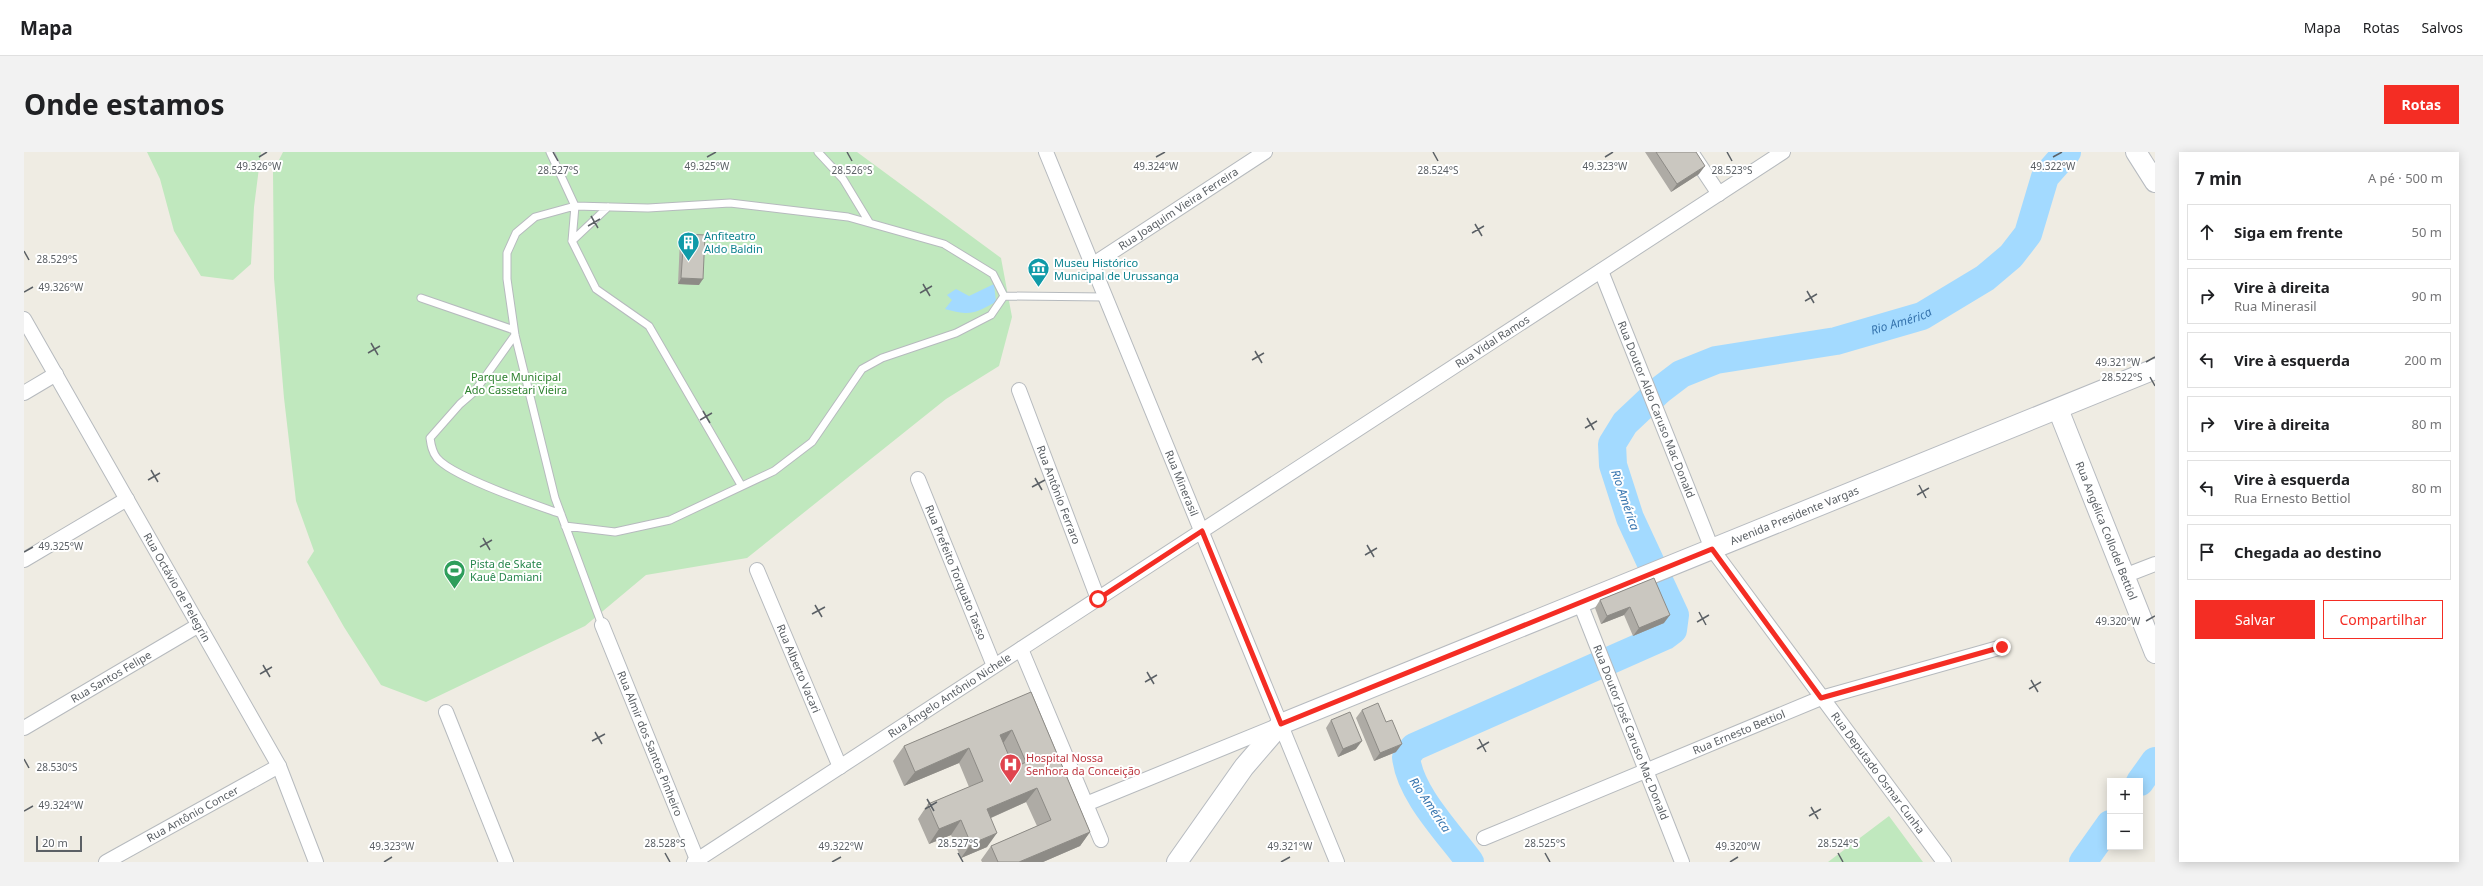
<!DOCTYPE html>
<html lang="pt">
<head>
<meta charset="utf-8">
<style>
	:root { --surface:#fff; --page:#f2f2f2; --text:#202124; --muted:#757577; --line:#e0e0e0; --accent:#f42d24 }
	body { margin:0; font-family:"Noto Sans",sans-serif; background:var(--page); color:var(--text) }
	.controls { position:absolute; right:12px; bottom:12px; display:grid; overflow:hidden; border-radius:0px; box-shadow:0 2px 10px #0003 }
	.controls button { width:36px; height:36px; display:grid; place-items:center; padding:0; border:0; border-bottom:1px solid var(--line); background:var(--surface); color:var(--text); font:20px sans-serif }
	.scale { position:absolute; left:12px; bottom:10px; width:46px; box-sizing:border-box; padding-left:4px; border:2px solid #5b6065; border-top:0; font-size:11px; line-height:14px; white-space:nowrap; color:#5b6065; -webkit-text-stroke:3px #fff; paint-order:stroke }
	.stop { position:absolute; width:12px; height:12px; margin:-9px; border:3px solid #f42d24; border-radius:50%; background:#fff }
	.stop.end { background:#f42d24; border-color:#fff; box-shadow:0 1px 4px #0008 }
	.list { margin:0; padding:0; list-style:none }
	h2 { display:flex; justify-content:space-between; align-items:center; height:52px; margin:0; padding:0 16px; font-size:17px }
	h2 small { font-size:13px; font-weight:400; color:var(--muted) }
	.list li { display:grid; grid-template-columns:26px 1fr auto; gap:12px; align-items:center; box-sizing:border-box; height:56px; margin:0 8px 8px; padding:0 8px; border:1px solid var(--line); border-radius:0px }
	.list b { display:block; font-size:15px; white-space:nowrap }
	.list p { margin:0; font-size:13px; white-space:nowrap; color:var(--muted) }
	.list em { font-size:13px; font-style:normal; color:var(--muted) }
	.actions { display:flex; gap:8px; padding:12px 16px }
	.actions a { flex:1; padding:9px 0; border:1px solid var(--accent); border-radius:0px; text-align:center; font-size:14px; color:var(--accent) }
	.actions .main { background:var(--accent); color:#fff }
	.icon { flex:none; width:22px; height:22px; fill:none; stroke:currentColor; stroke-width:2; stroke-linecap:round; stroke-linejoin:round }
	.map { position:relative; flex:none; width:2131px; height:710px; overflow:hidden; border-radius:0px }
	header { display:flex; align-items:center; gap:24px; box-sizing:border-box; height:56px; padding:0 20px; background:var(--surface); border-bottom:1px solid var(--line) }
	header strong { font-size:19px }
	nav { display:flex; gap:22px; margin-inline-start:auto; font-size:14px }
	.intro { display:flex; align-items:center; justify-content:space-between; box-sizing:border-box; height:96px; padding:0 24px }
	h1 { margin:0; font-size:28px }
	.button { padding:10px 18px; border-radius:0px; background:var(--accent); color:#fff; font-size:14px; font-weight:700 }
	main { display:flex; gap:24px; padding:0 24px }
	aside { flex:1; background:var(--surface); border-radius:0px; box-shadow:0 2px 10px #0003 }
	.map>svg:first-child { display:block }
	.green { fill:#c0e8be }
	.water { fill:#a3daff }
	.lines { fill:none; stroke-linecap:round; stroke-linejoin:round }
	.river { stroke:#a3daff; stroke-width:28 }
	.lane-casing { stroke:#b6babe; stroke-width:9 }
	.street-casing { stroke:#b6babe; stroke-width:16 }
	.secondary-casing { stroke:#b7bbc0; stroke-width:22 }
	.lane { stroke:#fff; stroke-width:7 }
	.street { stroke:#fff; stroke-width:14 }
	.secondary { stroke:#fff; stroke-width:20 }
	.wall { fill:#aeaba5 }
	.shaded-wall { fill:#8d8b86 }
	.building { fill:#cac7c0; stroke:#8d8b86; fill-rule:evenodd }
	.route { stroke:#f42d24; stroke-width:5 }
	.ticks { fill:none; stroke:#5b6065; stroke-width:1.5 }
	.labels { text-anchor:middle; stroke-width:4; stroke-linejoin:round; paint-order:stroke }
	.street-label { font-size:11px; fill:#5b6065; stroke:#fff }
	.culture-label { font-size:11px; fill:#0d838f; stroke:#fff; text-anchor:start }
	.park-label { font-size:11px; fill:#2e822f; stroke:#fff }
	.leisure-label { font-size:11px; fill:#27864d; stroke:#fff; text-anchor:start }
	.health-label { font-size:11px; fill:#be3a42; stroke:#fff; text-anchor:start }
	.water-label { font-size:12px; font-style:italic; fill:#3775af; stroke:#fff }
	.ticks-label { font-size:10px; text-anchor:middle; fill:#5b6065; stroke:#fff; stroke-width:4; stroke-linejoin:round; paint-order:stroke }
</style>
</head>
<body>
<header>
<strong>Mapa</strong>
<nav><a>Mapa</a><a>Rotas</a><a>Salvos</a></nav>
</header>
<div class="intro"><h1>Onde estamos</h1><a class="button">Rotas</a></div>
<main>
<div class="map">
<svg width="2131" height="710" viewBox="0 0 2131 710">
	<rect width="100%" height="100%" fill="#efece3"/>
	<!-- green -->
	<path class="green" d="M 123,0 L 237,0 L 230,55 L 227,112 L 209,128 L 177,124 L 150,79 L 136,27 Z
		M 259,0 L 833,0 L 977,106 L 988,165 L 975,214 L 922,247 L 723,406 L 622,423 L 561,474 L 402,550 L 357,533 L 320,475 L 283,410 L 290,399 L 272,349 L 260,246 L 250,126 L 249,20 Z
		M 1865,664 L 1899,710 L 1804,710 Z"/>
	<!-- water -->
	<path class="water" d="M 970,132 L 972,150 C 949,162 947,164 921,157 L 928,148 L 923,143 L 932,137 L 945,144 Z"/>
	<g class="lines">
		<!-- river -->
		<g class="river">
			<path d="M 2116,630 L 2131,609"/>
			<path id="s1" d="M 1446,710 C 1424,680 1386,642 1382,605 L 1390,595 L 1641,484 L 1649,478 L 1651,463 L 1606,366 L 1589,313 L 1588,292 L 1601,271 L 1636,238 L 1657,222 L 1692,208 L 1812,189 L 1898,164 L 1961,126 L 1987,104 L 2004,82 L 2021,25 L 2043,0"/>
			<path d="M 2059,710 L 2086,672"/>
		</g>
		<defs>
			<path id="lane" d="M 526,0 L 551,54 L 548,89 L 572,137 L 625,174 L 717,333
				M 794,0 L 819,27 L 845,70
				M 548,89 L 584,55
				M 397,146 L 490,178
				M 491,183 L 451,239 L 436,252 L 406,286 C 407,293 408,300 413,306 C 428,325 512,353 537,362
				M 541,374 L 591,380 L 646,368 L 750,319 L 788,290 L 838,217 L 858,206 L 932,181 L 967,163 L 980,144
				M 578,473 L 531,346 L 491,183 L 483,127 L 483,101 L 492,81 L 511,65 L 551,54 L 624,56 L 706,51 L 824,65 L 920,92 L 969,122 L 980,144 L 1081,145"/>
			<g id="street">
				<path id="s2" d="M 1022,0 L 1313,710"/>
				<path d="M 1667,0 L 1695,42"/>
				<path id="s3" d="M 1068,113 L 1241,0"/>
				<path id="s4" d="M 1577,119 L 1688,397 L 1920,710"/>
				<path id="s5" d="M 0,167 L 255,614 L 292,710"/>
				<path id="s6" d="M 995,238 L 1074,447"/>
				<path d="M 0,241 L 32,222"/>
				<path id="s7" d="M 894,327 L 970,514"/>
				<path d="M 0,408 L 103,347"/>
				<path id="s8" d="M 733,418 L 816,615"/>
				<path d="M 2100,424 L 2131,412"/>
				<path id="s9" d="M 1556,451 L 1658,710"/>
				<path id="s10" d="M 578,473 L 674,710"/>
				<path d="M 997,497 L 1077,688"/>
				<path d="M 422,560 L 482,710"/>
				<path id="s11" d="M 0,576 L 175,473"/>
				<path d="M 1062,652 L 1253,574"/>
				<path id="s12" d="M 1460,686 L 1797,546 L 1978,495"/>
				<path id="s13" d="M 82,710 L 255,614"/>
				<path id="s14" d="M 670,710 L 1759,0"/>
			</g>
			<g id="secondary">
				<path d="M 2112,0 L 2131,30"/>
				<path id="s15" d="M 2034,257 L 2131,501"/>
				<path id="s16" d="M 1153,710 L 1220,615 L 1257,572 L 2131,217"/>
			</g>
		</defs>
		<!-- lane casing -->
		<use href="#lane" class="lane-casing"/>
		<!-- street casing -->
		<use href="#street" class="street-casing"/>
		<!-- secondary casing -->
		<use href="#secondary" class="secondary-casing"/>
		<!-- lane -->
		<use href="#lane" class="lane"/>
		<!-- street -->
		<use href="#street" class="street"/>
		<!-- secondary -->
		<use href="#secondary" class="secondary"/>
	</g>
	<!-- wall -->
	<path class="wall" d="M 1621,0 L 1672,0 L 1675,22 L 1647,40 Z
		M 660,82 L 675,133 L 654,132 L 656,87 Z
		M 1630,426 L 1640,471 L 1609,484 L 1600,463 L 1577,472 L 1571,456 L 1576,448 Z
		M 1007,540 L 1066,680 L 1056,694 L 1019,710 L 958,710 L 957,708 L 967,694 L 1013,674 L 1002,650 L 967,666 L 963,695 L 937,706 L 927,683 L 905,692 L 894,667 L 904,652 L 945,635 L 935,611 L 880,634 L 869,609 L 880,594 Z
		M 1338,558 L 1372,600 L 1350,609 L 1332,566 Z
		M 1307,568 L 1332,597 L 1314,605 L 1302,576 Z"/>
	<!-- shaded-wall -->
	<path class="shaded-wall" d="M 1681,14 L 1675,22 L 1647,40 L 1653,32 Z
		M 657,126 L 679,127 L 675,133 L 654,132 Z
		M 1606,455 L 1600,463 L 1577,472 L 1583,464 Z
		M 1646,463 L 1640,471 L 1609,484 L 1615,476 Z
		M 988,578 L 978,593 L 976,583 Z
		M 1338,589 L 1332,597 L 1314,605 L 1319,597 Z
		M 1378,592 L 1372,600 L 1350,609 L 1356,601 Z
		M 945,596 L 935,611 L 880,634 L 891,620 Z
		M 1013,636 L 1002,650 L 953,672 L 963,657 Z
		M 937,668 L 927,683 L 905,692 L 915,677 Z
		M 1066,680 L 1056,694 L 1019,710 L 995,710 Z
		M 973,681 L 963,695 L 937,706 L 947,692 Z"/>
	<!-- building -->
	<path class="building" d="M 1632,0 L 1672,0 L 1681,14 L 1653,32 Z
		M 660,82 L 681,83 L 679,127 L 657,126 Z
		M 1630,426 L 1646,463 L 1615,476 L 1606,455 L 1583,464 L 1576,448 Z
		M 1007,540 L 1066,680 L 995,710 L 974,710 L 967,694 L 1027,668 L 1013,636 L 963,657 L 973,681 L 947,692 L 937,668 L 915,677 L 904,652 L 959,629 L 945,596 L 891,620 L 880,594 ZM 988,578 L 1002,610 L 990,616 L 976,583 Z
		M 1354,551 L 1362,570 L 1368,568 L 1378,592 L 1356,601 L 1338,558 Z
		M 1326,560 L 1338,589 L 1319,597 L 1307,568 Z"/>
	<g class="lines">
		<!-- route -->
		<path class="route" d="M 1074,447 L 1178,379 L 1257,572 L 1688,397 L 1797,546 L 1978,495"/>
	</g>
	<!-- ticks -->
	<path class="ticks" d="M 529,0 L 534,9M 823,0 L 828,9M 1409,0 L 1414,9M 1703,0 L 1708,9M 235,5 L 243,0M 683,5 L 692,0M 1132,5 L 1141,0M 1581,5 L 1589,0M 2029,5 L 2038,0M 567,64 L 574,76M 1451,72 L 1458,84M 564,74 L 576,67M 1448,81 L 1460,74M 0,99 L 5,108M 899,132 L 906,144M 1783,139 L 1790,151M 0,140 L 9,135M 896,141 L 908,134M 1781,149 L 1793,142M 347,191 L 354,203M 1231,199 L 1238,211M 344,201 L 356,194M 1228,208 L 1240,201M 2122,210 L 2131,205M 2126,225 L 2131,234M 679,259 L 686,271M 1563,266 L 1570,278M 676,268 L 688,261M 1561,276 L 1573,269M 127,318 L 134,330M 1011,326 L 1018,338M 124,328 L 136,321M 1895,333 L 1902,346M 1008,335 L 1021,328M 1893,343 L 1905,336M 459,386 L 466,398M 1343,393 L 1350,405M 456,395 L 468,388M 0,400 L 9,395M 1341,403 L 1353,396M 791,453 L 798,465M 1675,460 L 1682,473M 788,462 L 801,455M 2122,469 L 2131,464M 1673,470 L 1685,463M 239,513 L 246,525M 1123,520 L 1130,532M 236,522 L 248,515M 2007,528 L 2014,540M 1121,530 L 1133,523M 2005,537 L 2017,530M 571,580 L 578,592M 1455,587 L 1462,600M 568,589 L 581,582M 1453,597 L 1465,590M 0,607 L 5,616M 903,647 L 910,659M 1787,655 L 1794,667M 901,657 L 913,650M 0,659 L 9,654M 1785,664 L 1797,657M 641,701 L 646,710M 934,701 L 939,710M 1521,701 L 1526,710M 1814,701 L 1819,710M 360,710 L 368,705M 808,710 L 817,705M 1257,710 L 1266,705M 1706,710 L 1714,705"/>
	<!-- icons -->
	<defs>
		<symbol id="building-pin" viewBox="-11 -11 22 30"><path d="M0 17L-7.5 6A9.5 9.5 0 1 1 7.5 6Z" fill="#0f9aa8" stroke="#fff"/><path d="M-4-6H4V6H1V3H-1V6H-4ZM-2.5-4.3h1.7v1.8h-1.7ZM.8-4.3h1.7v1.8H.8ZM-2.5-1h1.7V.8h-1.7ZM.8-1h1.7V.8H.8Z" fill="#fff"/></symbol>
		<symbol id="museum-pin" viewBox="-11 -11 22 30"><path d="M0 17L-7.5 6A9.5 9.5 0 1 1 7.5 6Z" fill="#0f9aa8" stroke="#fff"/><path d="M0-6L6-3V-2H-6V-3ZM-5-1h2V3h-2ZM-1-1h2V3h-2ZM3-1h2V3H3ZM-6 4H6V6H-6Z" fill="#fff"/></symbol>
		<symbol id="stadium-pin" viewBox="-11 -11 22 30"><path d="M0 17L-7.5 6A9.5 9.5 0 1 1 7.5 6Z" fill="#2e9e5b" stroke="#fff"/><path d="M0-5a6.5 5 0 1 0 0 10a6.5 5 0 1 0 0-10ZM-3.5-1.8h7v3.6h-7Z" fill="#fff"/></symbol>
		<symbol id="hospital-pin" viewBox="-11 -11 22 30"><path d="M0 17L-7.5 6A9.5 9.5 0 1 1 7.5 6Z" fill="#e0444e" stroke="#fff"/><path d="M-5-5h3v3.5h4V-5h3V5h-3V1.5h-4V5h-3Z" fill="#fff"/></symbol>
	</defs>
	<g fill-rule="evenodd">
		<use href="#building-pin" x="652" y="78" width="25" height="34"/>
		<use href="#museum-pin" x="1002" y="104" width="25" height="34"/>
		<use href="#stadium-pin" x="418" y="406" width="25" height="34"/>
		<use href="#hospital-pin" x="974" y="600" width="25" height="34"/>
	</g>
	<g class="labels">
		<!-- street labels -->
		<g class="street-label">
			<text dy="4" stroke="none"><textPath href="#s3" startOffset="103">Rua Joaquim Vieira Ferreira</textPath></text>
			<text dy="4" stroke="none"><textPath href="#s14" startOffset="953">Rua Vidal Ramos</textPath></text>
			<text dy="4" stroke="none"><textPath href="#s4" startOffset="149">Rua Doutor Aldo Caruso Mac Donald</textPath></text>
			<text dy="4" stroke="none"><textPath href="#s2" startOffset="358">Rua Minerasil</textPath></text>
			<text dy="4" stroke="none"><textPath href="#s6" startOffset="112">Rua Antônio Ferraro</textPath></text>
			<text dy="4" stroke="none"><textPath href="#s16" startOffset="727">Avenida Presidente Vargas</textPath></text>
			<text dy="4" stroke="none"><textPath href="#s15" startOffset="131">Rua Angélica Collodel Bettiol</textPath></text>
			<text dy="4" stroke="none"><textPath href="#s7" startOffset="101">Rua Prefeito Torquato Tasso</textPath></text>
			<text dy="4" stroke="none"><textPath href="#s5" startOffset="309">Rua Octávio de Pelegrin</textPath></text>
			<text dy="4" stroke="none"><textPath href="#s8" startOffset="107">Rua Alberto Vacari</textPath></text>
			<text dy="4" stroke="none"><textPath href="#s11" startOffset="101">Rua Santos Felipe</textPath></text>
			<text dy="4" stroke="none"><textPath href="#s14" startOffset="305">Rua Ângelo Antônio Nichele</textPath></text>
			<text dy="4" stroke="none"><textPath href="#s9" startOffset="139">Rua Doutor José Caruso Mac Donald</textPath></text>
			<text dy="4" stroke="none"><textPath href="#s12" startOffset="276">Rua Ernesto Bettiol</textPath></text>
			<text dy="4" stroke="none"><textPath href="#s10" startOffset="128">Rua Almir dos Santos Pinheiro</textPath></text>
			<text dy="4" stroke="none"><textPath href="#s4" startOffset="578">Rua Deputado Osmar Cunha</textPath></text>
			<text dy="4" stroke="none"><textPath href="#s13" startOffset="99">Rua Antônio Concer</textPath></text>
		</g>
		<!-- culture labels -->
		<g class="culture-label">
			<text x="680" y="88">Anfiteatro<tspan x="680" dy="13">Aldo Baldin</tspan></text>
			<text x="1030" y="115">Museu Histórico<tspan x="1030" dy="13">Municipal de Urussanga</tspan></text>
		</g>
		<!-- park labels -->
		<g class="park-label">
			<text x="492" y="229">Parque Municipal<tspan x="492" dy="13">Ado Cassetari Vieira</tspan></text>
		</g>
		<!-- leisure labels -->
		<g class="leisure-label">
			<text x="446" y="416">Pista de Skate<tspan x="446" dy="13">Kauê Damiani</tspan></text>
		</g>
		<!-- health labels -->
		<g class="health-label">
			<text x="1002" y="610">Hospital Nossa<tspan x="1002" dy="13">Senhora da Conceição</tspan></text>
		</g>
		<!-- water labels -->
		<g class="water-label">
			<text dy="4" stroke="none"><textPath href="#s1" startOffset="947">Rio América</textPath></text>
			<text transform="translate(1601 348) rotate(71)" y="4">Rio América</text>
			<text transform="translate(1406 653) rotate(56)" y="4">Rio América</text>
		</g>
	</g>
	<g class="ticks-label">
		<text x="235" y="18">49.326°W</text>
		<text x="683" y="18">49.325°W</text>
		<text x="1581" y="18">49.323°W</text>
		<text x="2029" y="18">49.322°W</text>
		<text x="1132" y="18">49.324°W</text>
		<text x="1414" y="22">28.524°S</text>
		<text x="1708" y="22">28.523°S</text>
		<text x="534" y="22">28.527°S</text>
		<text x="828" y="22">28.526°S</text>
		<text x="33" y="111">28.529°S</text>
		<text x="37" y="139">49.326°W</text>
		<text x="2094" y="214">49.321°W</text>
		<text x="2098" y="229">28.522°S</text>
		<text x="37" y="398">49.325°W</text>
		<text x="2094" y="473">49.320°W</text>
		<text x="33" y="619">28.530°S</text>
		<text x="37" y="657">49.324°W</text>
		<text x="641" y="695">28.528°S</text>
		<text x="934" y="695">28.527°S</text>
		<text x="1521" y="695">28.525°S</text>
		<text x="1814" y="695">28.524°S</text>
		<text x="368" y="698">49.323°W</text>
		<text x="817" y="698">49.322°W</text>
		<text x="1266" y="698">49.321°W</text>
		<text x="1714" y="698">49.320°W</text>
	</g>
</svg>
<div class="controls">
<button>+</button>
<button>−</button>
</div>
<div class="scale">20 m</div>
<div class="stop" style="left:1074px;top:447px"></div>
<div class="stop end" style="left:1978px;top:495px"></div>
</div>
<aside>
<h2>7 min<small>A pé · 500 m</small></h2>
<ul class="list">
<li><svg class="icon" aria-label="ahead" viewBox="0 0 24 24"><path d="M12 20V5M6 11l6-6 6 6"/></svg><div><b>Siga em frente</b></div><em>50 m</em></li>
<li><svg class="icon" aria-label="right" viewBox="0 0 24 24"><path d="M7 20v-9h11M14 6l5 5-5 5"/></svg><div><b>Vire à direita</b><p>Rua Minerasil</p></div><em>90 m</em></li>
<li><svg class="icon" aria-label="left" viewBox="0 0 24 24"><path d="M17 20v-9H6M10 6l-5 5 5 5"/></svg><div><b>Vire à esquerda</b></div><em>200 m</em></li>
<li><svg class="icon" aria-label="right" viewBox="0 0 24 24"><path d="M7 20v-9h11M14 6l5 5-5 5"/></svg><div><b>Vire à direita</b></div><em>80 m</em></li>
<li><svg class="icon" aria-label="left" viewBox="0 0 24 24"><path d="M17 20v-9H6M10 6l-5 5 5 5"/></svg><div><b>Vire à esquerda</b><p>Rua Ernesto Bettiol</p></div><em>80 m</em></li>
<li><svg class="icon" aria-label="arrive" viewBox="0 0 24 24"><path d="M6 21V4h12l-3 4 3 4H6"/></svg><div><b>Chegada ao destino</b></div></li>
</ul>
<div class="actions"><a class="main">Salvar</a><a>Compartilhar</a></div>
</aside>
</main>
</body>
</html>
